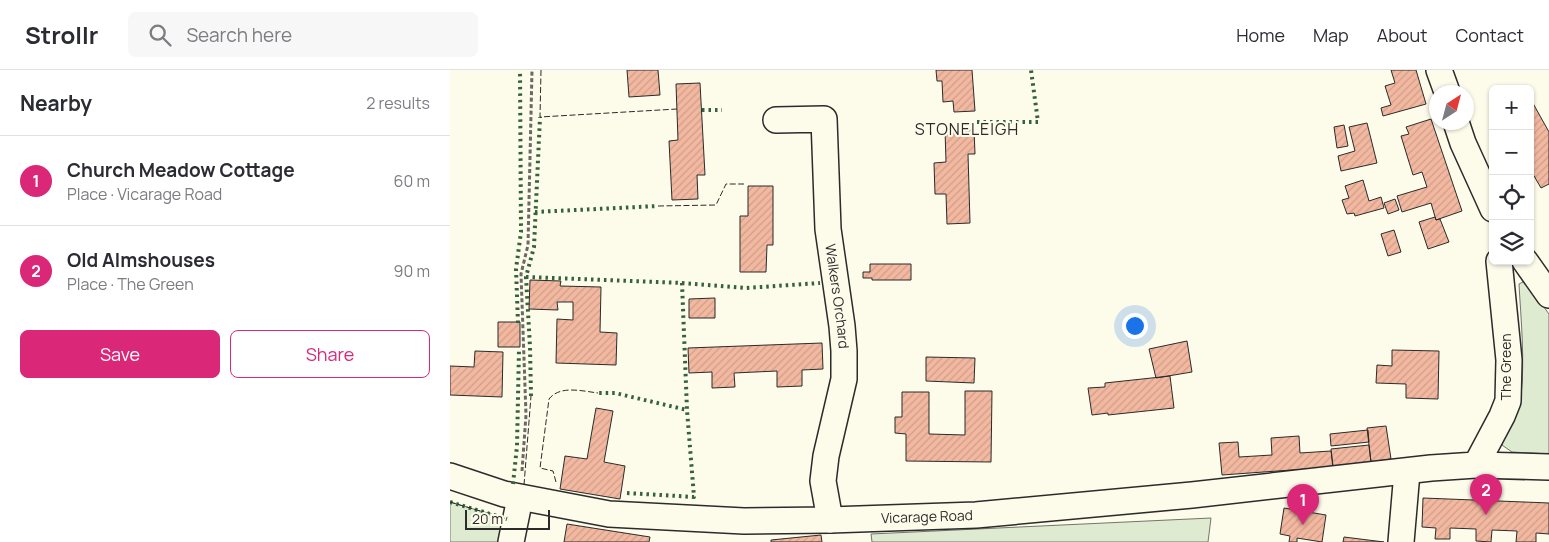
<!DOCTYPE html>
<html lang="en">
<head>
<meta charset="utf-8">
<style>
	:root { --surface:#fff; --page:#f7f7f7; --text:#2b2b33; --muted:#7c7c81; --line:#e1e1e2; --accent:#db2777 }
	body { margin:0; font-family:Manrope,sans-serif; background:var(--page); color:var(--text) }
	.controls { position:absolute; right:15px; top:15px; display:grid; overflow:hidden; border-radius:8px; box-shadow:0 1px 4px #0004 }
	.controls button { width:45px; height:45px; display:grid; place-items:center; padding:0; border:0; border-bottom:1px solid var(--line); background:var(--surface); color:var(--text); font:25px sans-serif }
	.compass { position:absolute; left:979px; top:15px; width:45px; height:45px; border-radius:50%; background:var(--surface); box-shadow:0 1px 4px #0004; rotate:36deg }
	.scale { position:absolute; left:15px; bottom:12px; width:85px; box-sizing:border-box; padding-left:5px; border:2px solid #2b2b2b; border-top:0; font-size:14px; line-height:18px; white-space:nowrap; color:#2b2b2b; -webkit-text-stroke:4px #fdfbea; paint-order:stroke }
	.you { position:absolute; left:684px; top:255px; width:18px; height:18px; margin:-12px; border:4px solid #fff; border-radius:50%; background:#1a73e8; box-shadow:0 0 0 8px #1a73e833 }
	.badge { display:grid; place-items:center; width:32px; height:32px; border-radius:50%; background:var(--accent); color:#fff; font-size:16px; font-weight:700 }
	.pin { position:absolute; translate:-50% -41px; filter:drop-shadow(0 1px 2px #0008) }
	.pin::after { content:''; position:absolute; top:26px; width:18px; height:15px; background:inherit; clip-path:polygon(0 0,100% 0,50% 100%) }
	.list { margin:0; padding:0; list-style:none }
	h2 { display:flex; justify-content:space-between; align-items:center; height:65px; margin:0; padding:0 20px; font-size:21px }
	h2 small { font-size:16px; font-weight:400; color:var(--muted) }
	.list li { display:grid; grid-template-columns:32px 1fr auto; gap:15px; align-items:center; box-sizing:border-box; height:90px; padding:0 20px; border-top:1px solid var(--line) }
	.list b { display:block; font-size:19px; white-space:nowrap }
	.list p { margin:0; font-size:16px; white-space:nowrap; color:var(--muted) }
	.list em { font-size:16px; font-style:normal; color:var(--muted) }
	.actions { display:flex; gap:10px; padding:15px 20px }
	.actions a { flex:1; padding:11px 0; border:1px solid var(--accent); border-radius:8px; text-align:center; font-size:18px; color:var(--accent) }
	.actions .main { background:var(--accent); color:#fff }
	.icon { flex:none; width:28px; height:28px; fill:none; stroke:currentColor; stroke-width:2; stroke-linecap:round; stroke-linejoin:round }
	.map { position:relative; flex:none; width:1099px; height:472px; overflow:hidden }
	header { display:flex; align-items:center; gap:30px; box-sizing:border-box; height:70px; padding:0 25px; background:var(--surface); border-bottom:1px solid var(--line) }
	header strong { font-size:24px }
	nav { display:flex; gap:28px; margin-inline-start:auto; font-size:18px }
	.search { width:350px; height:45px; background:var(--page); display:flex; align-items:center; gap:12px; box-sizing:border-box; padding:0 18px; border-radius:8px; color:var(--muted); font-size:19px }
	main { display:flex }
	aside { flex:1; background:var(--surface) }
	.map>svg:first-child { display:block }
	.grass { fill:#deebd1; stroke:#74746e }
	.building { fill:url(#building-hatch); stroke:#2b2b2b }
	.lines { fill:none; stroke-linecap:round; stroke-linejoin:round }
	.street-casing { stroke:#2b2b2b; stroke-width:28 }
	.path { stroke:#6a6964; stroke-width:3; stroke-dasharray:4 2.5; stroke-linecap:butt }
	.street { stroke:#fdfbea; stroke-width:25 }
	.hedge { stroke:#34623c; stroke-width:4; stroke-dasharray:2.5 4; stroke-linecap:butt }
	.fence { stroke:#2b2b2b; stroke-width:1; stroke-dasharray:6 2.5; stroke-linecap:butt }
	.labels { text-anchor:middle; stroke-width:4; stroke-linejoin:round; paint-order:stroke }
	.street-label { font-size:14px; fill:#2b2b2b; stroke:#fdfbea }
	.quarter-label { font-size:16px; letter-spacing:1px; fill:#2b2b2b; stroke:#fdfbea }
</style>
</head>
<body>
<header>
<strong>Strollr</strong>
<div class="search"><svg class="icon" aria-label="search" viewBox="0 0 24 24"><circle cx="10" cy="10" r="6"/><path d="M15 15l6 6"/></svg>Search here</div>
<nav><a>Home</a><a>Map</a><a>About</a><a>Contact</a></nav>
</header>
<main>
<aside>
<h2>Nearby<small>2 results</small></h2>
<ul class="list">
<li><span class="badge">1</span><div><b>Church Meadow Cottage</b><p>Place · Vicarage Road</p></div><em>60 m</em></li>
<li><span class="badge">2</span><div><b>Old Almshouses</b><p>Place · The Green</p></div><em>90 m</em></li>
</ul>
<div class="actions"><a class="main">Save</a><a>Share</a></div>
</aside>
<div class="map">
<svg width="1099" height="472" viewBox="0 0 1099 472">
	<defs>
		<pattern id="building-hatch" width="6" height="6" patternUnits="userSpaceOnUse" patternTransform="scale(1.25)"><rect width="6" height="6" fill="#f2b8a0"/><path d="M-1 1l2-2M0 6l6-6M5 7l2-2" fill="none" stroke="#d09e8a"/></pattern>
	</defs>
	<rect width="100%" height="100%" fill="#fdfbea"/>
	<!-- grass -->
	<path class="grass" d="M 1075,211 L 1099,244 L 1099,384 L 1062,382 L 1052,375 C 1050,353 1069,343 1071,326 C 1075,289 1071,251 1069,214 Z
		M 0,432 L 57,449 L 53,472 L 0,472 Z
		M 761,448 L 758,472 L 422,472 L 421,464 Z"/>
	<!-- building -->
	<path class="building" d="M 177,0 L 208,0 L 210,25 L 179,27 Z
		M 486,0 L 522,0 L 525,41 L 504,42 L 503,31 L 493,32 L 492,11 L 487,11 Z
		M 941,0 L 966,0 L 976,34 L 933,46 L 931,38 L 941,35 L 935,16 L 945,13 Z
		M 250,13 L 255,105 L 247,105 L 248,129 L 222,130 L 219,71 L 228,70 L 226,14 Z
		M 1080,28 L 1099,62 L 1099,114 L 1091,118 L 1080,99 Z
		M 981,49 L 1012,141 L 986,150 L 981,133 L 952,142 L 947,126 L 977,117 L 972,102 L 963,105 L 951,66 L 959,64 L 956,57 Z
		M 917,53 L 927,93 L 891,101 L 888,86 L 905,81 L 899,57 Z
		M 894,55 L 898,76 L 887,78 L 884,57 Z
		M 495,60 L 524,60 L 525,84 L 518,84 L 520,153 L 497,154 L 496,124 L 485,124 L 484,93 L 496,92 Z
		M 913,110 L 919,131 L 931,127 L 934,138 L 905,146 L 904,143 L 897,144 L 892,130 L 899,128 L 895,116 Z
		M 298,116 L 323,116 L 323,175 L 317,175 L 316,202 L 290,202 L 290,146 L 298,146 Z
		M 945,129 L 949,140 L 938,144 L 934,133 Z
		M 985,147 L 986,150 L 990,149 L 999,172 L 978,179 L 969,152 Z
		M 944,160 L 951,182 L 938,186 L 931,164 Z
		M 420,194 L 461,194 L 461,210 L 422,210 L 422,208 L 413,208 L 413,202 L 420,202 Z
		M 80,210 L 111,211 L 110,216 L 151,217 L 150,262 L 167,263 L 166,295 L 106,293 L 107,249 L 123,250 L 123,232 L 107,232 L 108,240 L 79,239 Z
		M 265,228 L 265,248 L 239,248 L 239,229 Z
		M 48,252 L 70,252 L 70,277 L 48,277 Z
		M 737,271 L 742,302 L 706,308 L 699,279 Z
		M 372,273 L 373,299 L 352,300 L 352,316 L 327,317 L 327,301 L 284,303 L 285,317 L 262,318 L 262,302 L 239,303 L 238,278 Z
		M 942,280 L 989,281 L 988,329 L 956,328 L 956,314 L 926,313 L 927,295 L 942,296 Z
		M 25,281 L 53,282 L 52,327 L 0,325 L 0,296 L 24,297 Z
		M 476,287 L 525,288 L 524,313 L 476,311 Z
		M 720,306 L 724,338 L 658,345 L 658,343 L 642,345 L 638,318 L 655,317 L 655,313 Z
		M 515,321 L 542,321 L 541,392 L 456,391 L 456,364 L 445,363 L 445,347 L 452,347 L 452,322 L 479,322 L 479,364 L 515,365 Z
		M 146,338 L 163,341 L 154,392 L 175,396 L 170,429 L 110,419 L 115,386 L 137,389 Z
		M 936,356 L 941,389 L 921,392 L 917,358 Z
		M 918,360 L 919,372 L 881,376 L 880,364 Z
		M 849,366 L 850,383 L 881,381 L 883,397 L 772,405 L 769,373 L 788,372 L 789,387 L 822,385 L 821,368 Z
		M 919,375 L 921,392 L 883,397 L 881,379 Z
		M 973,428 L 1099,433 L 1099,464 L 1086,463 L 1086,472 L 1066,472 L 1067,461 L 1042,460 L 1041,472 L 1026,471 L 1026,459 L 1000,458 L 1000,469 L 985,469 L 986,458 L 972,457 Z
		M 834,438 L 876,445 L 872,472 L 847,468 L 847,472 L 839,472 L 840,466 L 830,464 Z
		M 117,454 L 200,467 L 199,472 L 114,472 Z
		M 371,465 L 372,472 L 321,472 L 321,470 Z
		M 894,467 L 934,472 L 893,472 Z"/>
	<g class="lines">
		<defs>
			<g id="street">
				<path d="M 989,0 L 997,22"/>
				<path id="s1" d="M 326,50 L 374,49 L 378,159 L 392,256 L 394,281 L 394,309 L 376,386 L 373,411 L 380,450"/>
				<path d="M 1006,52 L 1013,73 L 1043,139"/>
				<path d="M 1075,191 L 1099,225"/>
				<path d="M 1026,395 L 1099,397"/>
				<path id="s2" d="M 0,406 L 54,424 L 159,444 L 294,451 L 380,450 L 526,445 L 742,425 L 981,398 L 1026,395 L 1052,346 L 1058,331 L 1059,290 L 1049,191"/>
				<path d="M 61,472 L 70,428"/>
				<path d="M 951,472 L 957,402"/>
			</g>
		</defs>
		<!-- street casing -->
		<use href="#street" class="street-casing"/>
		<!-- path -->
		<path class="path" d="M 72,401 L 76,345 L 71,204 L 78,175 L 82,0"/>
		<!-- street -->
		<use href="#street" class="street"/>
		<!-- hedge -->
		<path class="hedge" d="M 252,40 L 272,40
			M 527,52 L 588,52 L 581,0
			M 85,142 L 208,136
			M 76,207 L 232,213 L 237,340 L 165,323 L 148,323
			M 232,213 L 296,218 L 370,213
			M 68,253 L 66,199 L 71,162 L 70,0
			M 81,326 L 80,277 L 76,207 L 84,177 L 90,47
			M 63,414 L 67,376 L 69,279
			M 177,423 L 244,427 L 237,340
			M 0,432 L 57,449"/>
		<!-- fence -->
		<path class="fence" d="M 91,0 L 90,47 L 227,39
			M 208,136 L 266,135 L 276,114 L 294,114
			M 106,412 L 103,401 L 90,398 L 99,329 C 110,315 132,321 148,323
			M 74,415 L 81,326
			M 0,432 L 57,449"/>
	</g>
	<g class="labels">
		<!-- street labels -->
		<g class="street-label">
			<text dy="5" stroke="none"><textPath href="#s1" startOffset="226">Walkers Orchard</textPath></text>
			<text transform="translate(1056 297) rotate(-90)" y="5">The Green</text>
			<text dy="5" stroke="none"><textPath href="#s2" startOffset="482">Vicarage Road</textPath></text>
		</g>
		<!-- quarter labels -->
		<g class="quarter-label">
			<text x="517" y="65">STONELEIGH</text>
		</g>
	</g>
</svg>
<div class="controls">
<button>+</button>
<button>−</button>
<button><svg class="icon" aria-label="locate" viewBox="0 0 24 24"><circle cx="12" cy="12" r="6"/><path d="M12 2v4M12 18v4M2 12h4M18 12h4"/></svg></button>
<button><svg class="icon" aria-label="layers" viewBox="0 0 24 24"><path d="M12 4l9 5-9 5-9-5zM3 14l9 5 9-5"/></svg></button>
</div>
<svg class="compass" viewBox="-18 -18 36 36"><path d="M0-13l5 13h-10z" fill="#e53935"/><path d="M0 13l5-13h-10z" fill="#7c7c81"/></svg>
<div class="scale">20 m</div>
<div class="you"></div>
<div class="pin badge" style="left:853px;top:455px">1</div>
<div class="pin badge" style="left:1036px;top:445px">2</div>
</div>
</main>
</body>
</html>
